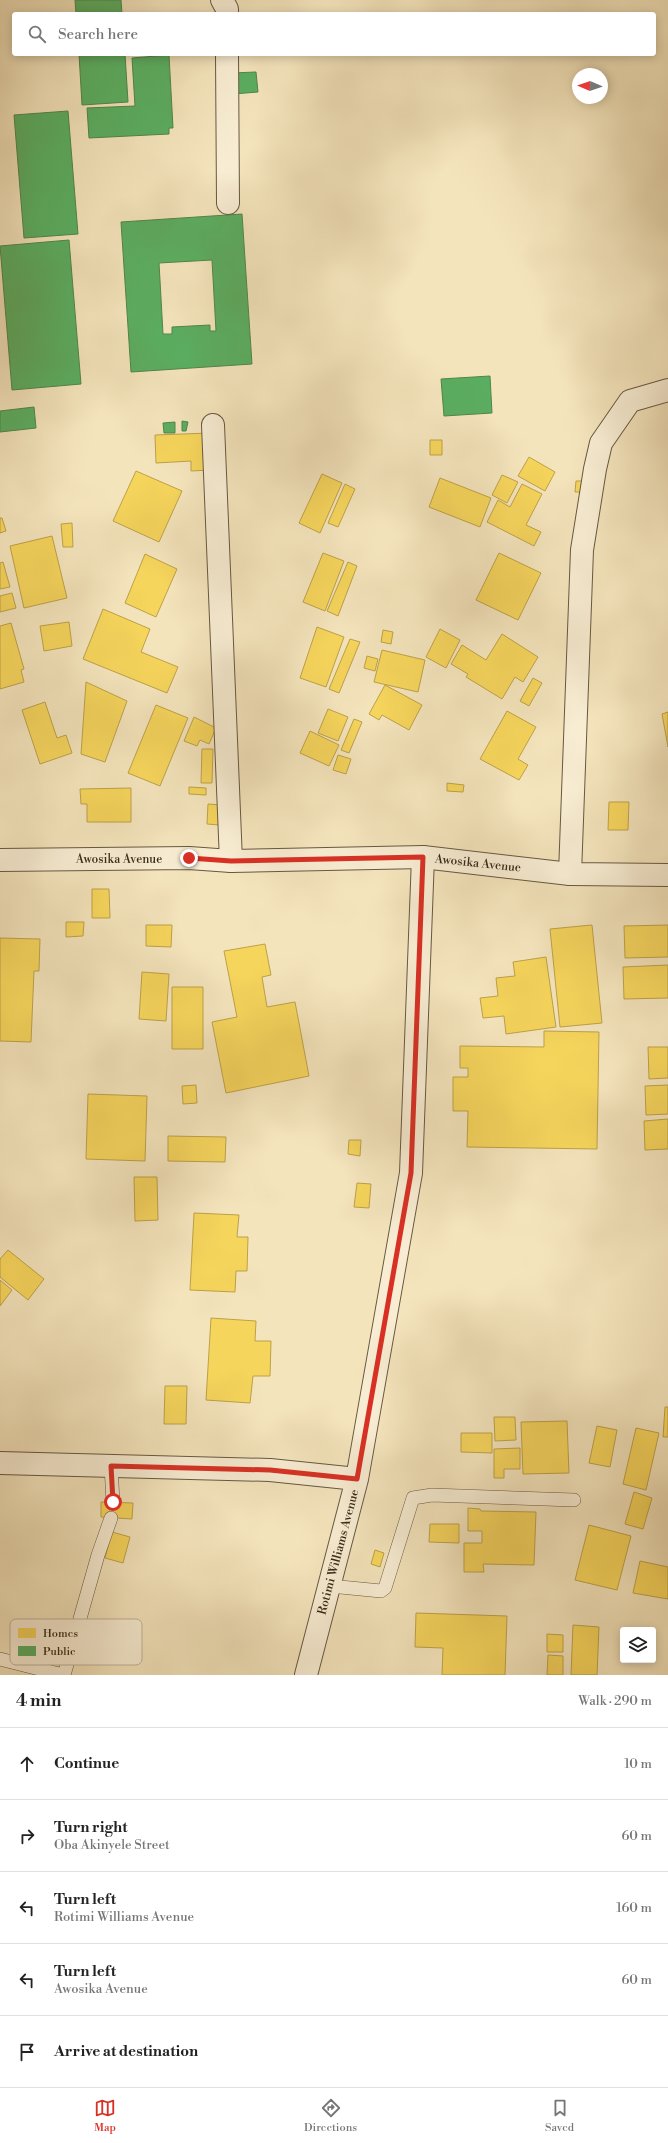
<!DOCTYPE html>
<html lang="en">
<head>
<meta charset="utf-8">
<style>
	:root { --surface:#fff; --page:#f6f6f6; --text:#222; --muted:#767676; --line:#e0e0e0; --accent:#d93025 }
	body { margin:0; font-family:"Libre Bodoni",serif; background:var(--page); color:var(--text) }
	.controls { position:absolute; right:12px; bottom:12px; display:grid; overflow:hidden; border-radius:4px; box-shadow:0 2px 10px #0003 }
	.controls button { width:36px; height:36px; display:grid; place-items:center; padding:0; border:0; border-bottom:1px solid var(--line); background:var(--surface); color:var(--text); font:20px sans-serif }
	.compass { position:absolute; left:572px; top:68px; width:36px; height:36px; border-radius:50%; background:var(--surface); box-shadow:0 2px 10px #0003; rotate:272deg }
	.stop { position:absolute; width:12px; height:12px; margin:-9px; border:3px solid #d93025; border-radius:50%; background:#fff }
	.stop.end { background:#d93025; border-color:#fff; box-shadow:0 1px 4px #0008 }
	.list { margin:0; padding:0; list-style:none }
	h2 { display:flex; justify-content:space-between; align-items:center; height:52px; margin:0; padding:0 16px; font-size:17px }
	h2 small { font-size:13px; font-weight:400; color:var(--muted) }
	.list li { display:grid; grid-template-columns:26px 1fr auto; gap:12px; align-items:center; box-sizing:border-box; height:72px; padding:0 16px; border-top:1px solid var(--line) }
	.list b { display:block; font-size:15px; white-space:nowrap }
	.list p { margin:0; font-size:13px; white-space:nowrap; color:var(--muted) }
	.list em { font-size:13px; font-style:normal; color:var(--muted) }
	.icon { flex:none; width:22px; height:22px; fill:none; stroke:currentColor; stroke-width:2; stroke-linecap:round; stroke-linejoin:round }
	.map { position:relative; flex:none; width:668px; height:1675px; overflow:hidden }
	.search { position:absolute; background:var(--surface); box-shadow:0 2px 10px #0003; left:12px; right:12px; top:12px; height:44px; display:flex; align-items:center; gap:10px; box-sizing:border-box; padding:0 14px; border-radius:4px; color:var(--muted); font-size:15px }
	.sheet { height:412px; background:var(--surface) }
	nav { display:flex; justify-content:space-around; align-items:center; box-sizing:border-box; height:56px; border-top:1px solid var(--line); background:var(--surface); font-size:11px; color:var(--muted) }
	nav a { display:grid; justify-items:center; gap:2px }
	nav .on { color:var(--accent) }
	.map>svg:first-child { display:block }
	.homes { fill:#f6d55c; stroke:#bda148 }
	.public { fill:#5aae61; stroke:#50864b; fill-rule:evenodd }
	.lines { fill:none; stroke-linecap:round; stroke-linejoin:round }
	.service-casing { stroke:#675841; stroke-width:14 }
	.minor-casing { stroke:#675841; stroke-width:24 }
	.tertiary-casing { stroke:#675841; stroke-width:24 }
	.service { stroke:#f8edd3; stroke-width:13 }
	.minor { stroke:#f8edd3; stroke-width:22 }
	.tertiary { stroke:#f8edd3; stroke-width:22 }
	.route { stroke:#d93025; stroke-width:5 }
	.labels { text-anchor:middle; stroke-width:4; stroke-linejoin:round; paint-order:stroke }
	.street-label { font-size:12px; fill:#382918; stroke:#f8edd3 }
	.key { fill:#f8edd3; stroke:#beb29b; stroke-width:1 }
	.key-label { font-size:11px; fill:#382918 }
</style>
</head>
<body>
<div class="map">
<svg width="668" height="1675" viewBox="0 0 668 1675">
	<rect width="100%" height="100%" fill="#f4e4bc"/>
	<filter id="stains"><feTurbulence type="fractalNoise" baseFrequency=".005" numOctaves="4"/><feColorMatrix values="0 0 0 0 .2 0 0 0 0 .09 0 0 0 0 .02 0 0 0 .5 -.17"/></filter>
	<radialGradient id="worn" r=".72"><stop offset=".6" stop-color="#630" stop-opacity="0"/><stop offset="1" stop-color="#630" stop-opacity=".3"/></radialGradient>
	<!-- homes -->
	<path class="homes" d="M 210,433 L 211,470 L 191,471 L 191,461 L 156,463 L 155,435 Z
		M 430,440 L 442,440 L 442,455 L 430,455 Z
		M 529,457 L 555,472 L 545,491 L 518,476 Z
		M 136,471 L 182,491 L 159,542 L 113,521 Z
		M 322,474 L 342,483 L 320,533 L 299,523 Z
		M 502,475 L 518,482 L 507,503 L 492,495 Z
		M 440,478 L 491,498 L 480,527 L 429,507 Z
		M 576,481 L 590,481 L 589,492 L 575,492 Z
		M 345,484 L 355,489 L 338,527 L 328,523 Z
		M 522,484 L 542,494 L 526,525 L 541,532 L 534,546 L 487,522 L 498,500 L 510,507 Z
		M 0,518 L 2,518 L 6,531 L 0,533 Z
		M 72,523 L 73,547 L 63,547 L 61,524 Z
		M 52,536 L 67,598 L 24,608 L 10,546 Z
		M 323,553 L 344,561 L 325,611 L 303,602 Z
		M 499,553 L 541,573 L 518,620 L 476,600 Z
		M 145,554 L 177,569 L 156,617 L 125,603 Z
		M 3,562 L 10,587 L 0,589 L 0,563 Z
		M 348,562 L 357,566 L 338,616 L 327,611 Z
		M 12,593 L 16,608 L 0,612 L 0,596 Z
		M 103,609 L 150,629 L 141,652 L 178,667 L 167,693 L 83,659 Z
		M 69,622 L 72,646 L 44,651 L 40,626 Z
		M 11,623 L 24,669 L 21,670 L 24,682 L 0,689 L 0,626 Z
		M 317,627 L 344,637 L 326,687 L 300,678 Z
		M 440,629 L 460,640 L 446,668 L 426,657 Z
		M 383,630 L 393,632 L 391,644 L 381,642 Z
		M 502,634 L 538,657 L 523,682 L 515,677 L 502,699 L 466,677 L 468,674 L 451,664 L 462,645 L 486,660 Z
		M 350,639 L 360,642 L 339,693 L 329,689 Z
		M 382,650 L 425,660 L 418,692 L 374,682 Z
		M 367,656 L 378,659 L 375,671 L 364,668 Z
		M 533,678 L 542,683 L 529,706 L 520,701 Z
		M 86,682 L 127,701 L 105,762 L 81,754 Z
		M 385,685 L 422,705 L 409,730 L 382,715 L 379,720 L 369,714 Z
		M 45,702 L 57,738 L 66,735 L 72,753 L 40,764 L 22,710 Z
		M 156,705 L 188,718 L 160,786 L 128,773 Z
		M 328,709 L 348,717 L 338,741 L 318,733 Z
		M 507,711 L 536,727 L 518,759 L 528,765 L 519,780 L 480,759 Z
		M 668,712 L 668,747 L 662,714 Z
		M 194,717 L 216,728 L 209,744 L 200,740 L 197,746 L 184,741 Z
		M 354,719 L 362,722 L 349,753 L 341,750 Z
		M 310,731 L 339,745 L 329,766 L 300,753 Z
		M 202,749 L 213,749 L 212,783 L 201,783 Z
		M 338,755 L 351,759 L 346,774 L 333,770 Z
		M 447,783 L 464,785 L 463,792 L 447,791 Z
		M 189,787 L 206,788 L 206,795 L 189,794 Z
		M 131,788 L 131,822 L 87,822 L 87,804 L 81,804 L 80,789 Z
		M 609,802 L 629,802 L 628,830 L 608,830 Z
		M 208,804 L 221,805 L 220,825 L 207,824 Z
		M 92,889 L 109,889 L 110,918 L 92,918 Z
		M 66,922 L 84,922 L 83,936 L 66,937 Z
		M 146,925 L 172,925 L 171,947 L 146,946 Z
		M 592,925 L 602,1023 L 560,1027 L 550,929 Z
		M 668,925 L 668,957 L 625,958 L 624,926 Z
		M 0,938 L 40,939 L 39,971 L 34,971 L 31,1042 L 0,1041 Z
		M 265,944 L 271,975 L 262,977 L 267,1007 L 295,1002 L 309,1076 L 226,1093 L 212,1022 L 237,1017 L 224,951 Z
		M 546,957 L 556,1027 L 506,1034 L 504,1016 L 483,1018 L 480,998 L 498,996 L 496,978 L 515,976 L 513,962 Z
		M 668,965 L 668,998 L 624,999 L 623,967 Z
		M 142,972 L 169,974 L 166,1021 L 139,1019 Z
		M 172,987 L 203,987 L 203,1049 L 172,1049 Z
		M 544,1031 L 599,1032 L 597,1149 L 467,1147 L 468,1111 L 453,1111 L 453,1077 L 468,1077 L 468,1068 L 460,1068 L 460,1046 L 544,1047 Z
		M 648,1047 L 668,1047 L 668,1078 L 649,1079 Z
		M 196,1085 L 197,1103 L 183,1104 L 182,1086 Z
		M 668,1085 L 668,1114 L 646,1115 L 645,1086 Z
		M 88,1094 L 147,1096 L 145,1161 L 86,1159 Z
		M 668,1119 L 668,1149 L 645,1150 L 644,1121 Z
		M 168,1136 L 226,1137 L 225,1162 L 168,1161 Z
		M 349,1140 L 361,1140 L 360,1156 L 348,1154 Z
		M 134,1177 L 157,1177 L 158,1220 L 135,1221 Z
		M 357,1183 L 371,1184 L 369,1208 L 354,1207 Z
		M 194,1213 L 239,1215 L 237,1237 L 248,1237 L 247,1271 L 236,1271 L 235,1292 L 190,1290 Z
		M 8,1250 L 44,1279 L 28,1300 L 0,1277 L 0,1259 Z
		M 0,1280 L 12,1290 L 0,1306 Z
		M 211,1318 L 256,1321 L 255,1341 L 271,1341 L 270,1376 L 253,1376 L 250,1403 L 206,1400 Z
		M 165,1386 L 187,1386 L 186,1424 L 164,1424 Z
		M 665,1407 L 668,1407 L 668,1437 L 663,1437 Z
		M 494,1417 L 515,1417 L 516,1440 L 495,1441 Z
		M 567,1421 L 569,1473 L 523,1474 L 521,1422 Z
		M 597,1426 L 617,1430 L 610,1467 L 589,1463 Z
		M 636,1428 L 659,1433 L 646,1490 L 623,1484 Z
		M 461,1433 L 492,1433 L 492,1453 L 461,1452 Z
		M 520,1448 L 520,1469 L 504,1469 L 504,1478 L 494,1478 L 494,1449 Z
		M 634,1492 L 652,1498 L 643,1529 L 625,1524 Z
		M 101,1502 L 133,1503 L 132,1519 L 101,1517 Z
		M 468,1508 L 480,1509 L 481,1511 L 536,1512 L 534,1565 L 483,1564 L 484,1572 L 464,1572 L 464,1543 L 482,1543 L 482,1531 L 468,1531 Z
		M 430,1524 L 459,1524 L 459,1543 L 429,1542 Z
		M 589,1525 L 631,1536 L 617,1590 L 575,1580 Z
		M 112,1532 L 130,1537 L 123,1563 L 105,1558 Z
		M 375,1550 L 384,1553 L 380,1567 L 371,1564 Z
		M 640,1561 L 668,1567 L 668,1599 L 633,1593 Z
		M 416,1613 L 507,1616 L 505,1675 L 442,1675 L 443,1648 L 415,1647 Z
		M 573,1625 L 599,1627 L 597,1675 L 571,1675 Z
		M 547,1634 L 563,1635 L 563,1652 L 547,1652 Z
		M 548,1655 L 563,1656 L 563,1675 L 547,1675 Z"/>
	<!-- public -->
	<path class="public" d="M 75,0 L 121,0 L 122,14 L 76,14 Z
		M 79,54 L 125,54 L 128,102 L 82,105 Z
		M 169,55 L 173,128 L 169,128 L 169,134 L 89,138 L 87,108 L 135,106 L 132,58 Z
		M 256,72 L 258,92 L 233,94 L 232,73 Z
		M 68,111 L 78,234 L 24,238 L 14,115 Z
		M 242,214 L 252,364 L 131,372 L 121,222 ZM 212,260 L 216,331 L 210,331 L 210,325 L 172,327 L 172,334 L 163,334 L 159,263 Z
		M 69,240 L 81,384 L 12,390 L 0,246 Z
		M 490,376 L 492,413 L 444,416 L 441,379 Z
		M 34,407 L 36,428 L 0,432 L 0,411 Z
		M 182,421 L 188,422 L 186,431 L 182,431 Z
		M 175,422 L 175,433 L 164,433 L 163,423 Z"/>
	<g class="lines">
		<defs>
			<path id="service" d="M 111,1466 L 113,1502
				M 330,1586 L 381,1591 L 385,1588 L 413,1498 L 432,1495 L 574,1500
				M 0,1659 L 63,1675
				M 64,1675 L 98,1555 L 111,1518"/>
			<path id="minor" d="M 222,0 L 227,9 L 227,14
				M 227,54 L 228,203
				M 213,425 L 231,861
				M 570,874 L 582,550 L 595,469 L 601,443 L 630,401 L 668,390
				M 0,1463 L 270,1470 L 357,1479
				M 306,1675 L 357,1479 L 411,1173 L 423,857"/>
			<path id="tertiary" d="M 0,860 L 189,858 L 231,861 L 423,857 L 570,874 L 668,875"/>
		</defs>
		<!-- service casing -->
		<use href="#service" class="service-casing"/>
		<!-- minor casing -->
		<use href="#minor" class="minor-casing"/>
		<!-- tertiary casing -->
		<use href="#tertiary" class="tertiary-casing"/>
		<!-- service -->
		<use href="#service" class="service"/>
		<!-- minor -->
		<use href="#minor" class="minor"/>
		<!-- tertiary -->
		<use href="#tertiary" class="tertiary"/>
	</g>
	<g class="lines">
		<!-- route -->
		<path class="route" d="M 113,1502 L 111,1466 L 270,1470 L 357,1479 L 411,1173 L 423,857 L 231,861 L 189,858"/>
	</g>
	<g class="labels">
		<!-- street labels -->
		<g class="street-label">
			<text x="119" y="863">Awosika Avenue</text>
			<text transform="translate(478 863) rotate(6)" y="4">Awosika Avenue</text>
			<text transform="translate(338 1552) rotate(-75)" y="4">Rotimi Williams Avenue</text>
		</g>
	</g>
	<!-- legend -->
	<rect x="10" y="1619" width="132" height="46" rx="6" class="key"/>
	<rect x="18" y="1628" width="18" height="10" fill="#f6d55c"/>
	<rect x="18" y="1646" width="18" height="10" fill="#5aae61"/>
	<g class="key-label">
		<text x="43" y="1637">Homes</text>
		<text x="43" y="1655">Public</text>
	</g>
	<rect width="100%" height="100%" filter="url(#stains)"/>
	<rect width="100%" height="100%" fill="url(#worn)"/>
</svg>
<div class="controls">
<button><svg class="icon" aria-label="layers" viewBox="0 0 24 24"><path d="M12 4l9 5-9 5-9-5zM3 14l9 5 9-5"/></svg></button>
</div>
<svg class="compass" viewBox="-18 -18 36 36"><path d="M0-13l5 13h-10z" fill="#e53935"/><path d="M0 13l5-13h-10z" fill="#767676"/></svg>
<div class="stop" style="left:113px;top:1502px"></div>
<div class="stop end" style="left:189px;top:858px"></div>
<div class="search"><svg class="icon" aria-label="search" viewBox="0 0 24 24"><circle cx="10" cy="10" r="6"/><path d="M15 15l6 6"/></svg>Search here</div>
</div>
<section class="sheet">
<h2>4 min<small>Walk · 290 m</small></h2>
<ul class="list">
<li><svg class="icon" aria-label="ahead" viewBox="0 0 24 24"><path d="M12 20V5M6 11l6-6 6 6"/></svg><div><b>Continue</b></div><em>10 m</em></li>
<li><svg class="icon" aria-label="right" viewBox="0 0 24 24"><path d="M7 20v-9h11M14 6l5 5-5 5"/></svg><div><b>Turn right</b><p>Oba Akinyele Street</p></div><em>60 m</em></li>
<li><svg class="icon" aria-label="left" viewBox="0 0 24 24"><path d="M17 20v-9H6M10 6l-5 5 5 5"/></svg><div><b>Turn left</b><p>Rotimi Williams Avenue</p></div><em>160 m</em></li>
<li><svg class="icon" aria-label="left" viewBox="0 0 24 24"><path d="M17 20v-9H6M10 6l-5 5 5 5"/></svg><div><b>Turn left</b><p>Awosika Avenue</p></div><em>60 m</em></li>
<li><svg class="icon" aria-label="arrive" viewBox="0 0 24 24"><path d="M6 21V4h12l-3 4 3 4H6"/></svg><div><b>Arrive at destination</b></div></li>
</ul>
</section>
<nav>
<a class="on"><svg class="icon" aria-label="map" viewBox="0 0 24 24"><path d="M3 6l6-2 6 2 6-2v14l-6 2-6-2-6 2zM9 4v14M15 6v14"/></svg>Map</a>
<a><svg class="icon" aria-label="directions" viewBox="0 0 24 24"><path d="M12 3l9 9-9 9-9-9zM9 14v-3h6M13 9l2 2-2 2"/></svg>Directions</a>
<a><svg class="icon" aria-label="saved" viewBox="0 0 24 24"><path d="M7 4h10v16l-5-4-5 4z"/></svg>Saved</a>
</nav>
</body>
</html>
